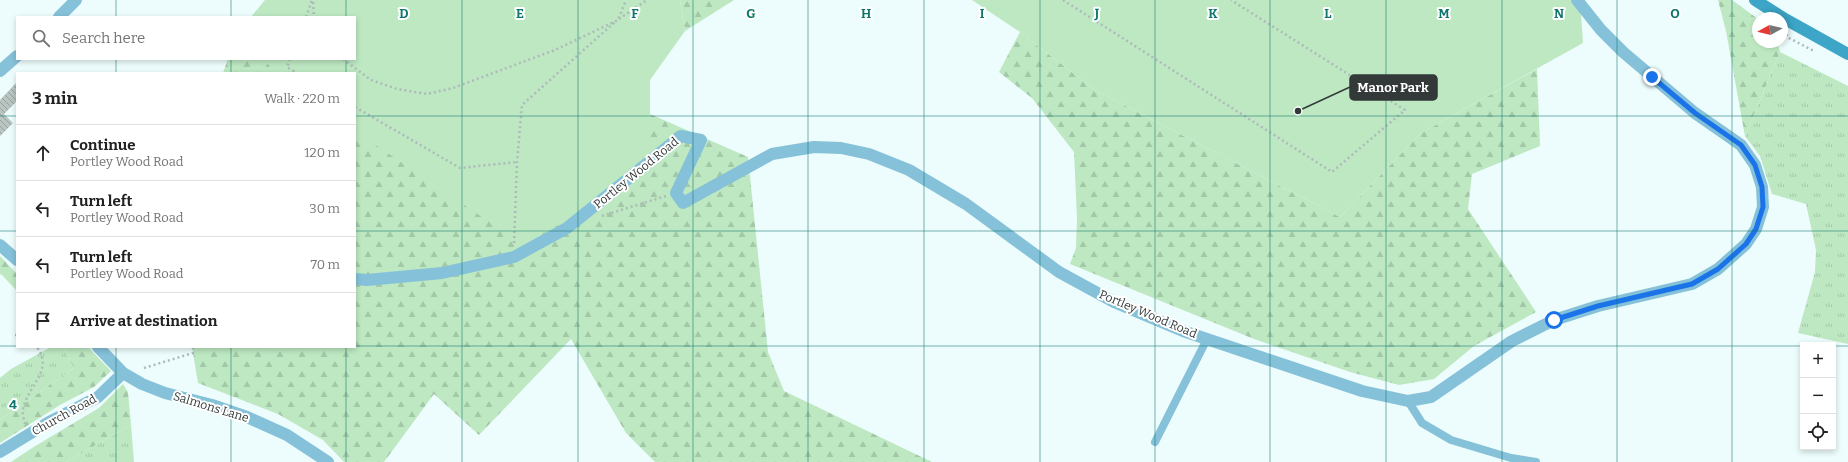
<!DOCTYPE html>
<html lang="en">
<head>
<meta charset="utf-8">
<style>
	:root { --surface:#fff; --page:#f6f6f6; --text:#222; --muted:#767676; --line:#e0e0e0 }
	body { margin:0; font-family:Bitter,serif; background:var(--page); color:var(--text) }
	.controls { position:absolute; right:12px; bottom:12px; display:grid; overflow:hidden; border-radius:0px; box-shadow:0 2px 6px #0003 }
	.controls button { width:36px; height:36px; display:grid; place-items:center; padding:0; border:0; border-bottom:1px solid var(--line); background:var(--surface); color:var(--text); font:20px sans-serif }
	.compass { position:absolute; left:1752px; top:12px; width:36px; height:36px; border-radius:50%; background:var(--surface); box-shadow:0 2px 6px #0003; rotate:262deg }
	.stop { position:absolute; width:12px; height:12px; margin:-9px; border:3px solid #1a73e8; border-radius:50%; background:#fff }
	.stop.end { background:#1a73e8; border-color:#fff; box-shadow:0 1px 4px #0008 }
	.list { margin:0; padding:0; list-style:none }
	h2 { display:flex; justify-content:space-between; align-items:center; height:52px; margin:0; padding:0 16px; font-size:17px }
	h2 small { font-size:13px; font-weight:400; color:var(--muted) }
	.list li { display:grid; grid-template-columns:26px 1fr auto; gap:12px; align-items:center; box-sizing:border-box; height:56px; padding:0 16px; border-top:1px solid var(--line) }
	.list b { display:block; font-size:15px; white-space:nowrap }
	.list p { margin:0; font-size:13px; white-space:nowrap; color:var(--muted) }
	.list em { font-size:13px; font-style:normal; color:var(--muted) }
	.icon { flex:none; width:22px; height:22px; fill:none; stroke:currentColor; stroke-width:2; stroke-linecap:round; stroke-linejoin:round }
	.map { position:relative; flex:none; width:1848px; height:462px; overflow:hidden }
	.search { position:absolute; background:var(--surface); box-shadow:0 2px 6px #0003; left:16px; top:16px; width:340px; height:44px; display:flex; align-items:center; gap:10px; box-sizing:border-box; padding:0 14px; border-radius:0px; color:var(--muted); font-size:15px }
	.panel { position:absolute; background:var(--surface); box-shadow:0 2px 6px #0003; left:16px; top:72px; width:340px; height:276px; border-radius:0px }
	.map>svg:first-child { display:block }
	.grass { fill:url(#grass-tufts) }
	.forest { fill:url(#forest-firs) }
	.green { fill:#bde8c2 }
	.building { fill:url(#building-back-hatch) }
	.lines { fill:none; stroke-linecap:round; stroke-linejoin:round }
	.path { stroke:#aebaba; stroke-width:2.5; stroke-dasharray:2 3; stroke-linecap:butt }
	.lane { stroke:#85c1d9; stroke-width:8 }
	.street { stroke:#85c1d9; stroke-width:12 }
	.secondary { stroke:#3da5c7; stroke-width:12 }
	.route { stroke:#1a73e8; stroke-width:5 }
	.grid { fill:none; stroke:#0f766e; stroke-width:1; stroke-opacity:0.55 }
	.labels { text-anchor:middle; stroke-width:4; stroke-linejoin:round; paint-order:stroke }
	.street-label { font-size:12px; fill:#333939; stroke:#fff }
	.grid-label { font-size:13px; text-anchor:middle; font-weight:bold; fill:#0f766e; stroke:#fff; stroke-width:4; stroke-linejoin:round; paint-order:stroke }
	.leader { fill:none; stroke:#333939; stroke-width:1.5 }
	.callout-dot { fill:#333939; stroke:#fff; stroke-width:1.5 }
	.callout { fill:#333939; stroke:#333939; stroke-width:1.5 }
	.callout-label { font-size:13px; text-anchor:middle; font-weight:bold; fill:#fff }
</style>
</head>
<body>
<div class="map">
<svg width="1848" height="462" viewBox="0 0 1848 462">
	<defs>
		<pattern id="grass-tufts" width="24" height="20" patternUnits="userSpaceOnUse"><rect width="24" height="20" fill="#bde8c2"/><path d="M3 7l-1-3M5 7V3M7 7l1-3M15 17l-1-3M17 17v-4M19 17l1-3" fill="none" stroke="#a3c8a7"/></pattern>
		<pattern id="forest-firs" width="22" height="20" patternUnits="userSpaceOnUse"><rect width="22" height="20" fill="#bde8c2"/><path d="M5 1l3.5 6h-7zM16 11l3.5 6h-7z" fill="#a3c8a7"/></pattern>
		<pattern id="building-back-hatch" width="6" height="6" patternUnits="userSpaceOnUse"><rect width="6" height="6" fill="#b8c5c1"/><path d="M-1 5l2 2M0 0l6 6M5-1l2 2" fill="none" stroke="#96a19e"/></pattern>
	</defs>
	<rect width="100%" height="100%" fill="#edfcfc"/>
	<!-- grass -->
	<path class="grass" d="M 1780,52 L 1848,86 L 1848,344 L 1798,333 L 1815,272 L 1816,250 L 1806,204 L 1772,194 L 1760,156 L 1745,136 Z
		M 51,347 L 63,347 L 74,368 L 0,420 L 0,378 L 11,369 Z
		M 131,425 L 134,462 L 66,462 Z"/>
	<!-- forest -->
	<path class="forest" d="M 680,0 L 734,0 L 685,31 Z
		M 1718,0 L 1732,0 L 1758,19 L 1758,42 L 1777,42 L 1780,52 L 1745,136 L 1726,31 Z
		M 1020,32 L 1095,90 L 1340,217 L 1421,133 L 1537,69 L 1540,146 L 1472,174 L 1468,209 L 1536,312 L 1474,346 L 1434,379 L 1399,385 L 1350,372 L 1254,339 L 1070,264 L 1076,248 L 1077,218 L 1074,152 L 1032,98 L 999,72 Z
		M 228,59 L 313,59 L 334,73 L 223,73 Z
		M 650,79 L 650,114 L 748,157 L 768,352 L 784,391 L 932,462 L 655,462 L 626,433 L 571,339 L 479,435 L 434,394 L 384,462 L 344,462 L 323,440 L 278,414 L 198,383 L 192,347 L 355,347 L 355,87 Z
		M 0,256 L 17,274 L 17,291 L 1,274 L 0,275 Z
		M 63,347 L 88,347 L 111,371 L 94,387 L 60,405 L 0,443 L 0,420 L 74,368 Z
		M 123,384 L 128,392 L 131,425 L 66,462 L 11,462 L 32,448 L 99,408 Z"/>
	<!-- green -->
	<path class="green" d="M 265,0 L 680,0 L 685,31 L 650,80 L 650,149 L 564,222 L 522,244 L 355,131 L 355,73 L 275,73 L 264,59 L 355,59 L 355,17 L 251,17 Z
		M 972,0 L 1580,0 L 1583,43 L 1421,133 L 1340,217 L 1095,90 L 1020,32 Z"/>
	<!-- building -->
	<path class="building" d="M 17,82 L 17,101 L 4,114 L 13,123 L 0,136 L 0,100 Z"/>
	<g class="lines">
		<!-- path -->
		<path class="path" d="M 1063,0 L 1332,172 L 1405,110 L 1231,0
			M 313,2 L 314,17
			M 306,17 L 312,0
			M 619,19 L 647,0
			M 1787,34 L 1787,37 L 1814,51
			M 290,59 L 287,67 L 297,73
			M 343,59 L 371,80 L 397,89 L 427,94 L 453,88 L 555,50 L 618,20 L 626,0
			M 355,107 L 460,168 L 517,162
			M 602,216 L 666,196
			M 514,243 L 517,162 L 522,105 L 615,22
			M 15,335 L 17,335
			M 144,368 L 193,353 L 193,347
			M 25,424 C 24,420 22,413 23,409 C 28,385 54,371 37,347"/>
		<!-- lane -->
		<path class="lane" d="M 1408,401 L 1422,423 L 1451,440 L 1511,458 L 1536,462
			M 1155,442 L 1207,339"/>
		<!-- street -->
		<path class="street" d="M 59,17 L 76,0
			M 0,71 L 17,56
			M 0,245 L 17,260
			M 355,279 L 367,280 L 442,273 L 514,257 L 567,228 L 681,136 L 701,140 L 676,193 L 683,203 L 772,154 L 814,147 L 841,148 L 869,154 L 909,170 L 966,204 L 1059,272 L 1114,302 L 1183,331 L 1362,391 L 1408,401 L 1431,397 L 1512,341 L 1554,320 L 1598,306 L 1692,284 L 1718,269 L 1746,244 L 1756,229 L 1763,207 L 1762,187 L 1755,165 L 1741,145 L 1695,113 L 1623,52 L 1601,30 L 1577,0
			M 98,347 L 123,373 L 142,384 L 165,393 L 212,405 L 247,417 L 287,435 L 328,462
			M 0,452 L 49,422 L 98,397 L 123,373"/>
		<!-- secondary -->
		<path class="secondary" d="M 1755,0 L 1785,19 L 1848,54"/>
	</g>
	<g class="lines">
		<!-- route -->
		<path class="route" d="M 1554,320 L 1598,306 L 1692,284 L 1718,269 L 1746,244 L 1756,229 L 1763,207 L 1762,187 L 1755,165 L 1741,145 L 1695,113 L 1652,77"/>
	</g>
	<!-- grid -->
	<path class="grid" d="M 116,0 L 116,17M 231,0 L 231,17M 346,0 L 346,17M 462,0 L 462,462M 578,0 L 578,462M 693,0 L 693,462M 808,0 L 808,462M 924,0 L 924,462M 1040,0 L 1040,462M 1155,0 L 1155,462M 1270,0 L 1270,462M 1386,0 L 1386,462M 1502,0 L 1502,462M 1617,0 L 1617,462M 1732,0 L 1732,462M 116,59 L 116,73M 231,59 L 231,73M 346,59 L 346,73M 0,116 L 17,116M 355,116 L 1848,116M 0,231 L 17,231M 355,231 L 1848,231M 0,346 L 17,346M 355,346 L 1803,346M 1833,346 L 1848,346M 116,347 L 116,462M 231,347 L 231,462M 346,347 L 346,462"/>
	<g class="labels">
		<!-- street labels -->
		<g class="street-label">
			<text transform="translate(636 173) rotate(-39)" y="4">Portley Wood Road</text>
			<text transform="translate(1148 314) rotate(23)" y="4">Portley Wood Road</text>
			<text transform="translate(211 407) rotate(17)" y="4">Salmons Lane</text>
			<text transform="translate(64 415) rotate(-29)" y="4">Church Road</text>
		</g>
	</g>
	<g class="grid-label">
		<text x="404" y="18">D</text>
		<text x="520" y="18">E</text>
		<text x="635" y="18">F</text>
		<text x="751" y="18">G</text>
		<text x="866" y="18">H</text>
		<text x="982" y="18">I</text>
		<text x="1097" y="18">J</text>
		<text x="1213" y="18">K</text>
		<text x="1328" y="18">L</text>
		<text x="1444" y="18">M</text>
		<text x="1559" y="18">N</text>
		<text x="1675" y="18">O</text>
		<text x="13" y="409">4</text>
	</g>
	<!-- callouts -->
	<path class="leader" d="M1298 111L1350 87"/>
	<circle class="callout-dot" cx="1298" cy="111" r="4"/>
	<rect class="callout" x="1350" y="75" width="87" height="25" rx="4"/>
	<g class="callout-label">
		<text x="1393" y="92">Manor Park</text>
	</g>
</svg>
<div class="controls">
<button>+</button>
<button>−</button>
<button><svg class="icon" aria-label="locate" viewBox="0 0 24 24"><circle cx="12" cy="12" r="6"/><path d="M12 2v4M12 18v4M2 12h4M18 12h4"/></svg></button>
</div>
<svg class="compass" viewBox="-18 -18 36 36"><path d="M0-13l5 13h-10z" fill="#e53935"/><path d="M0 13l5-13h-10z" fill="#767676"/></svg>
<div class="stop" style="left:1554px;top:320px"></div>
<div class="stop end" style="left:1652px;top:77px"></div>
<div class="search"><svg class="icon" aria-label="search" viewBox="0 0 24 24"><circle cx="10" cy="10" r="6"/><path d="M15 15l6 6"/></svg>Search here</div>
<section class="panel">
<h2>3 min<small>Walk · 220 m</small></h2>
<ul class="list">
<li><svg class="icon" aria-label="ahead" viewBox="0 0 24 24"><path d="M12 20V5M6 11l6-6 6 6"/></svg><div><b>Continue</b><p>Portley Wood Road</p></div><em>120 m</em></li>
<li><svg class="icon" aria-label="left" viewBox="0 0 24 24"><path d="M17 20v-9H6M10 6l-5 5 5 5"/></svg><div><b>Turn left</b><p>Portley Wood Road</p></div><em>30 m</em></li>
<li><svg class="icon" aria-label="left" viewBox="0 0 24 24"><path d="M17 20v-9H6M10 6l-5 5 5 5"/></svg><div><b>Turn left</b><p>Portley Wood Road</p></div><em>70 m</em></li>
<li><svg class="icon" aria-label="arrive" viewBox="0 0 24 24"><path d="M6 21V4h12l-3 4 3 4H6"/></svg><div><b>Arrive at destination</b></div></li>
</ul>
</section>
</div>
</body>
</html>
